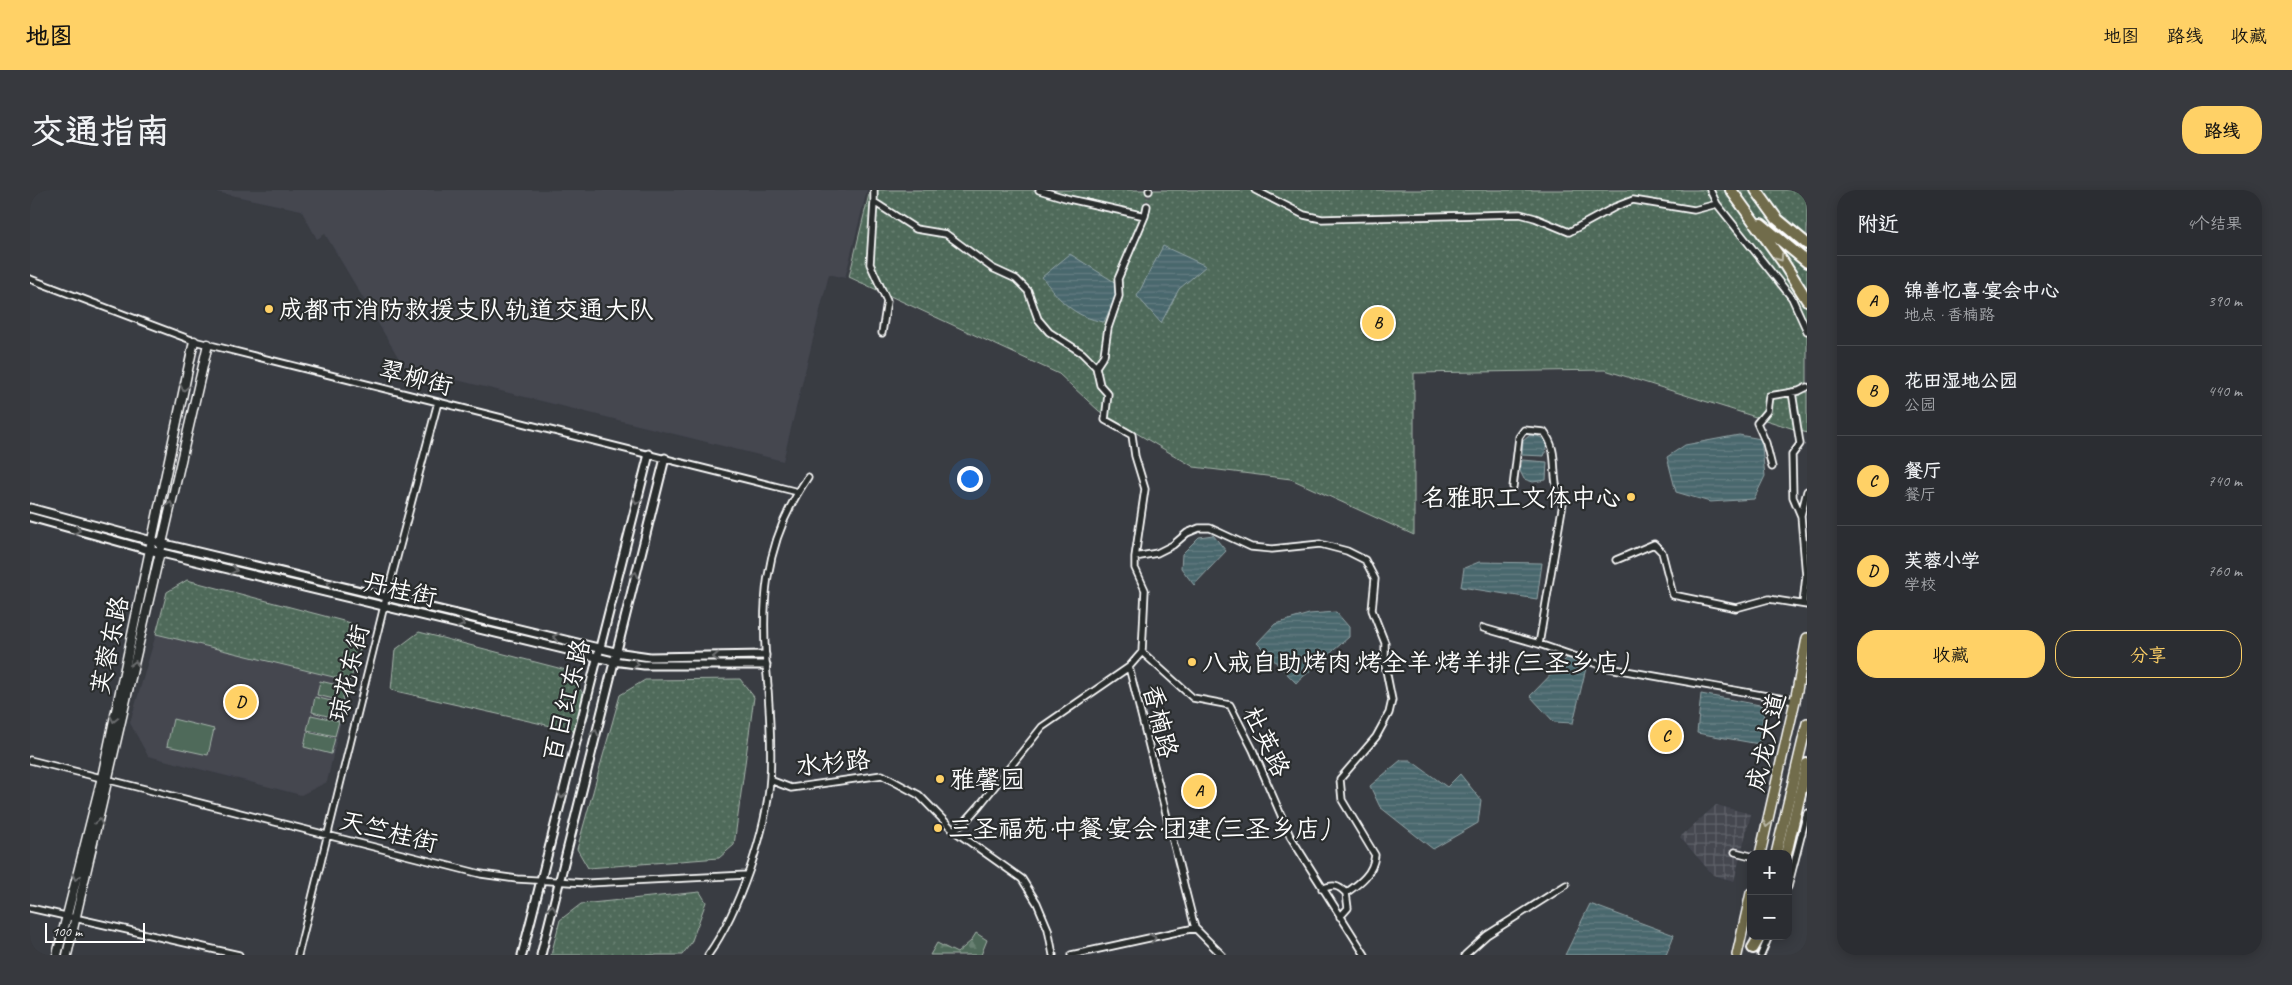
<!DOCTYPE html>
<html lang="zh">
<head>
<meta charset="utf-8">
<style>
	:root { --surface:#2b2d32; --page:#37393e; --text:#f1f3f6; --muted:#a6a8ac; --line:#47494d; --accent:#ffd166 }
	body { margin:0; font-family:Caveat,"LXGW WenKai TC",sans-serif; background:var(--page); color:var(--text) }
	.controls { position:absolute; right:15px; bottom:15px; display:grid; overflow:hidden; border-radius:10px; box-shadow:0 2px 12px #0003 }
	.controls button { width:45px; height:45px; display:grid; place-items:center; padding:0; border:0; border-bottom:1px solid var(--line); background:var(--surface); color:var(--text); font:25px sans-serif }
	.scale { position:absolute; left:15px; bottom:12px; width:100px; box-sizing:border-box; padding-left:5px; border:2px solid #fff; border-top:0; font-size:14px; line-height:18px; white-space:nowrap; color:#fff; -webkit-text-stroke:4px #2a2d2e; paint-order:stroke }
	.you { position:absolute; left:939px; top:288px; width:18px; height:18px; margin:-12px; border:4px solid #fff; border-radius:50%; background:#1a73e8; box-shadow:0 0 0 8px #1a73e833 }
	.badge { display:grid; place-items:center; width:32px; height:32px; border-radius:50%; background:var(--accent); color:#111; font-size:16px; font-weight:700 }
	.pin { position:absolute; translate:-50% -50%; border:2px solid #fff; box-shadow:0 1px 5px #0006 }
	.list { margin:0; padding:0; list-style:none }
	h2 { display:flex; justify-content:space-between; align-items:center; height:65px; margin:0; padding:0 20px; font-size:21px }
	h2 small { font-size:16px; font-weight:400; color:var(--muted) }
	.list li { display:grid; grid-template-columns:32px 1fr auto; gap:15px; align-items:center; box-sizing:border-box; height:90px; padding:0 20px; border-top:1px solid var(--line) }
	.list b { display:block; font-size:19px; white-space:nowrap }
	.list p { margin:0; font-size:16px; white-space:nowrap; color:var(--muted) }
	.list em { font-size:16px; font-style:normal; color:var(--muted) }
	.actions { display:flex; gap:10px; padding:15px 20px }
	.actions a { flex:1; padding:11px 0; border:1px solid var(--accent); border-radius:20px; text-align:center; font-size:18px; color:var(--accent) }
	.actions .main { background:var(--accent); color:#111 }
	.map { position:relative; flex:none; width:1777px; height:765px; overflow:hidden; border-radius:20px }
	header { display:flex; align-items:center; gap:30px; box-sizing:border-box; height:70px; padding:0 25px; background:var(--accent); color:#111 }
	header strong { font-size:24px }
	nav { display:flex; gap:28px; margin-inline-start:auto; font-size:18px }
	.intro { display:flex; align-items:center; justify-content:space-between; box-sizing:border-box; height:120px; padding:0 30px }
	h1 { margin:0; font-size:35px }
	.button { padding:12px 22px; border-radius:20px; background:var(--accent); color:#111; font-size:18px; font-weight:700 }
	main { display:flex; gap:30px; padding:0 30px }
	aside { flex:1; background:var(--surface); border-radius:20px; box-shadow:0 2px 12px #0003 }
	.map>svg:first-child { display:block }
	.built { fill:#444650 }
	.industrial { fill:url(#industrial-grid) }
	.green { fill:#4f6b5a; stroke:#a7b5ac }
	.forest { fill:url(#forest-firs); stroke:#a7b5ac }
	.park { fill:url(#park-dots); stroke:#a7b5ac }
	.water { fill:url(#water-rules); stroke:#92a4a7 }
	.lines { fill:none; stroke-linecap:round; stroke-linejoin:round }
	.minor-tunnel { stroke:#4d5055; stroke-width:5.5; stroke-dasharray:5.5 3; stroke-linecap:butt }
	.minor-casing { stroke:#fff; stroke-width:9 }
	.tertiary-casing { stroke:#fff; stroke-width:11 }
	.secondary-casing { stroke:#fff; stroke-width:11 }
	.trunk-casing { stroke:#fff; stroke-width:12 }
	.motorway-casing { stroke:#fff; stroke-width:14 }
	.minor { stroke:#2a2d2e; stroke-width:5.5 }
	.tertiary { stroke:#2a2d2e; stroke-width:7 }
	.secondary { stroke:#2a2d2e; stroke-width:8 }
	.trunk { stroke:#716c4b; stroke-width:9 }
	.motorway { stroke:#716c4b; stroke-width:10 }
	.oneway { stroke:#b8b6a5 }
	.oneway2 { stroke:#6a6c6d }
	.poi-dot { fill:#ffd166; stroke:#2a2d2e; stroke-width:2 }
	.labels { text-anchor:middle; stroke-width:4.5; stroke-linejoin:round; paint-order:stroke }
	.poi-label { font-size:25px; fill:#fff; stroke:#2a2d2e; text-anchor:start }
	.street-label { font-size:25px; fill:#fff; stroke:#2a2d2e }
</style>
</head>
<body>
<header>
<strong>地图</strong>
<nav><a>地图</a><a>路线</a><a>收藏</a></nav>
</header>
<div class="intro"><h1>交通指南</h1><a class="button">路线</a></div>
<main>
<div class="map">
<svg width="1777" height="765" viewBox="0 0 1777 765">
	<defs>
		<pattern id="industrial-grid" width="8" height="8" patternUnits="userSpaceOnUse" patternTransform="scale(1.25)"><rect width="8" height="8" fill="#444650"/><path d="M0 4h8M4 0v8" fill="none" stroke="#60626a"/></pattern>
		<pattern id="forest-firs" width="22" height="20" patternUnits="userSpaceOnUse" patternTransform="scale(1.25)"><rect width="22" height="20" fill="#4f6b5a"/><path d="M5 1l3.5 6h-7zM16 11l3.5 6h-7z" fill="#698173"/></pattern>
		<pattern id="park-dots" width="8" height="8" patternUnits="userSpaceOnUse" patternTransform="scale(1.25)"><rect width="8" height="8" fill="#4f6b5a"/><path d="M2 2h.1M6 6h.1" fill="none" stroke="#698173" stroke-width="1.8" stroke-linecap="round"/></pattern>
		<pattern id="water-rules" width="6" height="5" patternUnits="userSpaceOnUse" patternTransform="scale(1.25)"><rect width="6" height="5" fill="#4a676d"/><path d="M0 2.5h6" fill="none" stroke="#657e83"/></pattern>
	</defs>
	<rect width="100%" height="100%" fill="#393c42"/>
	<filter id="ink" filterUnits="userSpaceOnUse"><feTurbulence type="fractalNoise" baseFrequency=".02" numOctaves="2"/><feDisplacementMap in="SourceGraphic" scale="10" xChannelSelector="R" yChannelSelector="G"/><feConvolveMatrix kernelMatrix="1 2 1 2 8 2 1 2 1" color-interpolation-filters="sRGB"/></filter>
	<g filter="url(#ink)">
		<!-- built -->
		<path class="built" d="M 177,0 L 837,0 L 815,88 L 799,84 L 753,271 L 374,177 L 295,44 L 287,49 L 271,20 Z
			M 126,444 L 320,491 L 297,592 L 271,605 L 118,566 L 100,533 Z"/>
		<!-- industrial -->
		<path class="industrial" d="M 1686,615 L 1721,624 L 1704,691 L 1683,685 L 1650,647 Z"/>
		<!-- green -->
		<path class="green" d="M 290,491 L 316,497 L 312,511 L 287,505 Z
			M 285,507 L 313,514 L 309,529 L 282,522 Z
			M 281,525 L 309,531 L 305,546 L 277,540 Z
			M 143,529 L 184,539 L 178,565 L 137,556 Z
			M 277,542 L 305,548 L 301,564 L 274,557 Z"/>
		<!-- forest -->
		<path class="forest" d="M 946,743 L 957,750 L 951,765 L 900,765 L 907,753 L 927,763 L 941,751 Z"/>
		<!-- park -->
		<path class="park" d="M 840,0 L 1777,0 L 1777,243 L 1575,180 L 1384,183 L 1384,345 L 1261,289 L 1164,277 L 1069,221 L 1029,184 L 819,87 Z
			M 157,390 L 321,433 L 332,454 L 320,491 L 126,444 L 137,402 Z
			M 389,442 L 540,481 L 561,518 L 552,543 L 361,500 L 365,460 Z
			M 710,489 L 724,507 L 704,655 L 689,668 L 558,678 L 547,659 L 590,505 L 615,490 Z
			M 670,702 L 676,712 L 661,753 L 652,765 L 521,765 L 530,730 L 551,714 Z"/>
		<!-- water -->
		<path class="water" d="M 1133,56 L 1176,76 L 1149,99 L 1131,133 L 1107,106 Z
			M 1040,64 L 1086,93 L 1086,106 L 1074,132 C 1044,127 1030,111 1012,87 Z
			M 1500,245 C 1515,246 1519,252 1514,266 L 1492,265 L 1493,251 Z
			M 1709,245 L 1731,249 L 1735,286 L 1724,309 L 1680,312 L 1646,302 L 1637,267 L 1655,255 Z
			M 1492,270 L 1517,272 L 1516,290 L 1503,292 L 1494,289 L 1490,281 Z
			M 1183,345 L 1196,361 L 1164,395 L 1151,378 L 1152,364 L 1169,347 Z
			M 1449,372 L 1512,373 L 1507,409 L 1431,397 L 1434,378 Z
			M 1306,422 L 1319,437 L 1319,447 L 1266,493 L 1227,453 L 1245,434 L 1279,424 Z
			M 1539,466 L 1556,478 L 1543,533 L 1524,532 L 1500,506 Z
			M 1671,504 L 1735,516 L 1729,554 L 1667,543 Z
			M 1371,570 L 1380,570 L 1417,597 L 1430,584 L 1451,610 L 1448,633 L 1403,659 L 1350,617 L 1340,596 Z
			M 1560,714 L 1644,745 L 1636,765 L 1535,765 Z"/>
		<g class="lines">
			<!-- minor-tunnel -->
			<path class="minor-tunnel" d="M 1117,16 L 1119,1"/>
			<defs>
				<path id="minor" d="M 844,0 L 844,12 L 886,39 L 916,44 L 962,78 L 986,89 L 998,101 L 1008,129 L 1019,142 L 1052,163 L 1066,177 L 1070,195 L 1078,204 L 1075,230 L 1102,245 L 1105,266 L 1115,299 L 1105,367 L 1105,378 L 1115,400 L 1112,462
					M 1009,0 L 1039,9 L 1115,26 L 1117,16
					M 1225,0 L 1274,25 L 1292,29 L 1490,24 L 1505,28 L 1539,42 L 1585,17 L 1603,10 L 1664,20 L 1687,14
					M 1680,0 L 1687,14 L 1762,108 L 1777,141
					M 1119,1 L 1119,0
					M 844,12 L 840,74 L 857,111 L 852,143
					M 0,89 L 164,151 L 768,302
					M 1066,177 L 1074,165 L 1078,138 L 1089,106 L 1088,89 L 1115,26
					M 1762,202 L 1770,254 L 1762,265 L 1763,307 L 1771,326 L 1776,386 L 1773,414
					M 1742,277 L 1736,253 L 1727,233 L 1737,221 L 1739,206 L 1769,201 L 1777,197
					M 1483,297 L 1489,247 L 1494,240 L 1514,242 C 1527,258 1523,275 1526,294 C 1527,300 1531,307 1533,313 L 1509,454 L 1579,478 L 1765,511
					M 1771,325 L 1777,301
					M 1105,367 L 1127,363 L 1143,355 L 1157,343 L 1169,338 L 1180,338 L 1221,357 L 1242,359 L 1290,354 L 1317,361 L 1335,370 L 1345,389 L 1342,420 L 1355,453 L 1355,475 L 1362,510 L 1359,523 L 1346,547 L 1310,589 L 1312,610 L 1345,665 C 1343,684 1330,693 1316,703
					M 1586,370 L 1624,354 L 1632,362 L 1643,405 L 1706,418 L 1739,409 L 1777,415
					M 1453,438 L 1509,454
					M 1099,477 L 1165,738 L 1192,765
					M 738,496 C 730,418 732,354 778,287
					M 0,570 L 451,684 L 487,689 L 558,693 L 717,685
					M 740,590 L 761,598 L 852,585 L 889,605 L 923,640 L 992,689 L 1007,713 L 1018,739 L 1023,765
					M 923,640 L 933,634 L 949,616 L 1012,537 L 1099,477 L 1112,462 L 1163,508 L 1200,515 L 1223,560 L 1260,646 L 1335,765
					M 1705,662 L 1721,666
					M 1758,697 L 1777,623
					M 1292,699 C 1303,694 1308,695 1316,703 L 1318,718 L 1310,727
					M 0,718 L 209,765
					M 268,765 L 354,416 L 408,212
					M 678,765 C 709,721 737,641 740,588 C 742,559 740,529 738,500
					M 1041,765 L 1165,738
					M 1435,765 L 1457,745 L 1536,695
					M 1731,765 L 1739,746"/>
				<path id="tertiary" d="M 0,318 L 122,351 L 585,462 L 620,467 L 735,465
					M 0,327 L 119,360 L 583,471 L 614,475 L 736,475
					M 492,765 L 619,264
					M 511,765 L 635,268"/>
				<path id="secondary" d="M 27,765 L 72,587 L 164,151
					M 37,765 L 178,154"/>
				<path id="trunk" d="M 1730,664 L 1765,511 L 1777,448
					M 1746,664 L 1777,533
					M 1707,765 L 1721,703"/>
				<path id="motorway" d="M 1701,0 L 1753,72 L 1777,110
					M 1726,0 L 1747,29 L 1777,54
					M 1731,34 L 1777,72
					M 1756,664 L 1777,574
					M 1723,758 L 1730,746"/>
			</defs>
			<!-- minor casing -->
			<use href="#minor" class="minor-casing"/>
			<!-- tertiary casing -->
			<use href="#tertiary" class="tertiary-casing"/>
			<!-- secondary casing -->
			<use href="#secondary" class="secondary-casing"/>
			<!-- trunk casing -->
			<use href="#trunk" class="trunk-casing"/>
			<!-- motorway casing -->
			<use href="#motorway" class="motorway-casing"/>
			<!-- minor -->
			<use href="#minor" class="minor"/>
			<!-- tertiary -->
			<use href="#tertiary" class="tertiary"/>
			<!-- secondary -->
			<use href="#secondary" class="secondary"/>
			<!-- trunk -->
			<use href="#trunk" class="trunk"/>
			<!-- motorway -->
			<use href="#motorway" class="motorway"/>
		</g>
		<!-- one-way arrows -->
		<defs><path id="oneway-chevron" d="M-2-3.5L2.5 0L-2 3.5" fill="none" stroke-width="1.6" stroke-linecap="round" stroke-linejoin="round" transform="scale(1.25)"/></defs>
		<g class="oneway">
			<use href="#oneway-chevron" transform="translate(1750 68) rotate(55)"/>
			<use href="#oneway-chevron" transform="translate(1737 634) rotate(103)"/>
		</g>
		<g class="oneway2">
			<use href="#oneway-chevron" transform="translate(154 198) rotate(102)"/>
			<use href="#oneway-chevron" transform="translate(607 311) rotate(104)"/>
			<use href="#oneway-chevron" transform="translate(140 315) rotate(-77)"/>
			<use href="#oneway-chevron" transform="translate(47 340) rotate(15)"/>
			<use href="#oneway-chevron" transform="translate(204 380) rotate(13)"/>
			<use href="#oneway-chevron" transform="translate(605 385) rotate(-76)"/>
			<use href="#oneway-chevron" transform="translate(300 394) rotate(-167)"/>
			<use href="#oneway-chevron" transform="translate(431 434) rotate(14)"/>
			<use href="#oneway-chevron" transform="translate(526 447) rotate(-167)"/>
			<use href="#oneway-chevron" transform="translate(686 467) rotate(178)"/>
			<use href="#oneway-chevron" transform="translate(105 474) rotate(-78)"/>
			<use href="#oneway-chevron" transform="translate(606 474) rotate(7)"/>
			<use href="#oneway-chevron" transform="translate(84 529) rotate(102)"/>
			<use href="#oneway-chevron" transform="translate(565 543) rotate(-76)"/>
			<use href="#oneway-chevron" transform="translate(532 605) rotate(104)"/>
			<use href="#oneway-chevron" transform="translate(69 632) rotate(-77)"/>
			<use href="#oneway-chevron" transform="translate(46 687) rotate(105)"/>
			<use href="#oneway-chevron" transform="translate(522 718) rotate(-76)"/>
			<use href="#oneway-chevron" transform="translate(1123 748) rotate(-12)"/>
		</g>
	</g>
	<!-- markers -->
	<g class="poi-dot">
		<circle cx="239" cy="119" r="5"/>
		<circle cx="1601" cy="307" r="5"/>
		<circle cx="1162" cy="472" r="5"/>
		<circle cx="910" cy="589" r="5"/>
		<circle cx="908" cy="638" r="5"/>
	</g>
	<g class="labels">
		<!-- poi labels -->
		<g class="poi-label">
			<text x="249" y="128">成都市消防救援支队轨道交通大队</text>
			<text x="1591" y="316" text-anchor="end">名雅职工文体中心</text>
			<text x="1172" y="481">八戒自助烤肉·烤全羊·烤羊排(三圣乡店)</text>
			<text x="920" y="598">雅馨园</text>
			<text x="918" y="647">三圣福苑·中餐·宴会·团建(三圣乡店)</text>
		</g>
		<!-- street labels -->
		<g class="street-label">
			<text transform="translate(386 187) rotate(14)" y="9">翠柳街</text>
			<text transform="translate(370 399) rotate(13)" y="9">丹桂街</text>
			<text transform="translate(79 455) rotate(-78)" y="9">芙蓉东路</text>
			<text transform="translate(318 483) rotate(-76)" y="9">琼花东街</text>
			<text transform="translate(536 510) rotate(-76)" y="9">百日红东路</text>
			<text transform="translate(1131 531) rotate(76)" y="9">香楠路</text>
			<text transform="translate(1237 551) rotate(64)" y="9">杜英路</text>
			<text transform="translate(1735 552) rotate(-77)" y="9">成龙大道</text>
			<text transform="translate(803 572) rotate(-6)" y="9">水杉路</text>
			<text transform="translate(359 641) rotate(14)" y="9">天竺桂街</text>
		</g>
	</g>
</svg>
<div class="controls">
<button>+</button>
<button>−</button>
</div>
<div class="scale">100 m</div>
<div class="you"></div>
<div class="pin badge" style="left:1169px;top:601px">A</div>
<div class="pin badge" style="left:1348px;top:133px">B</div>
<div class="pin badge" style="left:1636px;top:546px">C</div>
<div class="pin badge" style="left:211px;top:512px">D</div>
</div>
<aside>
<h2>附近<small>4个结果</small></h2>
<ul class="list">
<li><span class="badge">A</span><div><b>锦善忆喜·宴会中心</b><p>地点 · 香楠路</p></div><em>390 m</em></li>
<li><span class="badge">B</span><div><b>花田湿地公园</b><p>公园</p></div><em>440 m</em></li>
<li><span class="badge">C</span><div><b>餐厅</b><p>餐厅</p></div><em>740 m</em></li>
<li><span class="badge">D</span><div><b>芙蓉小学</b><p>学校</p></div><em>760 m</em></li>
</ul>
<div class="actions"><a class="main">收藏</a><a>分享</a></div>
</aside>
</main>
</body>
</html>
